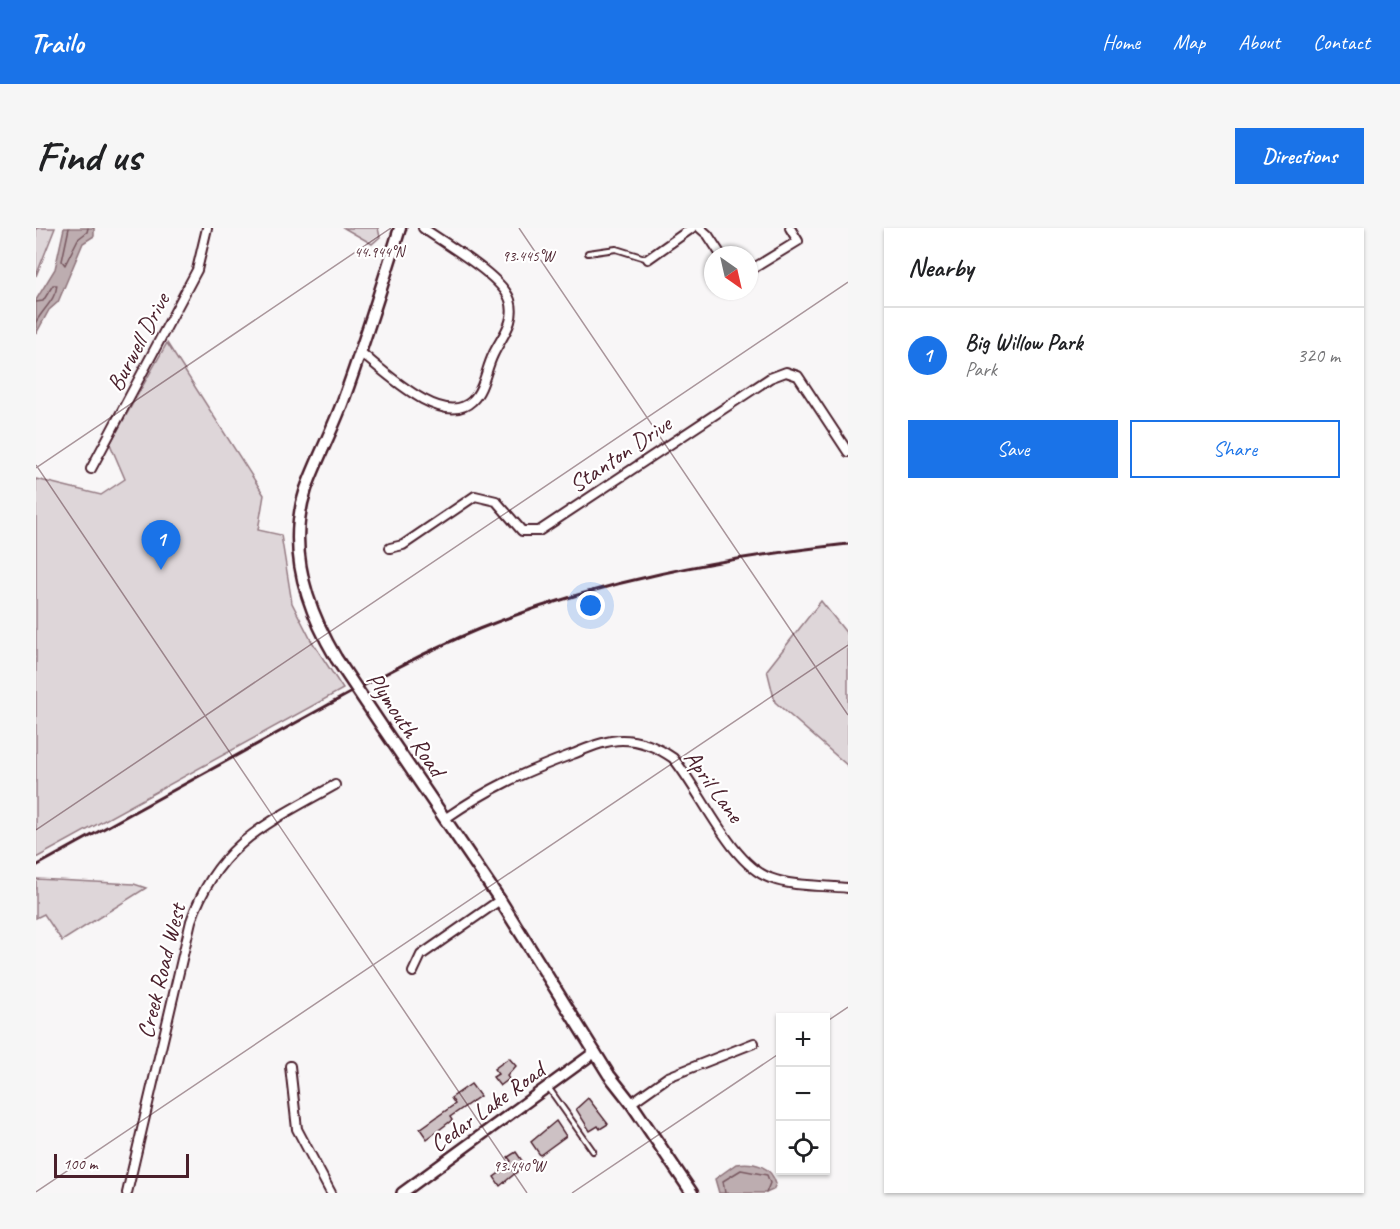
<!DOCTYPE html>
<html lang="en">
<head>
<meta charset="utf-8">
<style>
	:root { --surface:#fff; --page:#f6f6f6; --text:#202124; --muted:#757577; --line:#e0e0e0; --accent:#1a73e8 }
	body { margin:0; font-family:Caveat,sans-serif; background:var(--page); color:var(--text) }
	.controls { position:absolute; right:18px; bottom:18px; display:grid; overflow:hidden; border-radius:0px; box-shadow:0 2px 4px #0004 }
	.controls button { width:54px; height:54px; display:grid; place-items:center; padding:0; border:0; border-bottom:2px solid var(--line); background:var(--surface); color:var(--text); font:30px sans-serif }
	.compass { position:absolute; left:668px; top:18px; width:54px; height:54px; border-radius:50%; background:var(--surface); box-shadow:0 2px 4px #0004; rotate:146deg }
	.scale { position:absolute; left:18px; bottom:15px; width:135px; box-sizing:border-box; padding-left:6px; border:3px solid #4a1f2b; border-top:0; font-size:16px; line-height:21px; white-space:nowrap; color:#4a1f2b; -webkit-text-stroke:4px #fff; paint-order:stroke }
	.you { position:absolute; left:555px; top:378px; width:21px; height:21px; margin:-15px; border:4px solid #fff; border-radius:50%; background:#1a73e8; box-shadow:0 0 0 9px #1a73e833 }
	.badge { display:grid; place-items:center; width:39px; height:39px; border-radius:50%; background:var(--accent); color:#fff; font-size:20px; font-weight:700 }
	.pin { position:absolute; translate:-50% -50px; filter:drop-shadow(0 2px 3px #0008) }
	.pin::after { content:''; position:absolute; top:32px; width:21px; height:18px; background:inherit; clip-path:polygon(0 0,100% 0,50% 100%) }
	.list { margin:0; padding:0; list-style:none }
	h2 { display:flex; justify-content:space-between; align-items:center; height:78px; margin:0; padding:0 24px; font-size:26px }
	h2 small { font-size:20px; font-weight:400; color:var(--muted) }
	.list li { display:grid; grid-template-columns:39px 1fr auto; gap:18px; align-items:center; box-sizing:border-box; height:96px; padding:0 24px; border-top:2px solid var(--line) }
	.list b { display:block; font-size:22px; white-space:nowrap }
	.list p { margin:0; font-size:20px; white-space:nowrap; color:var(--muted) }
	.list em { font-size:20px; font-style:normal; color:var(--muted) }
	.actions { display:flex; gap:12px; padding:18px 24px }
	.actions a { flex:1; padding:14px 0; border:2px solid var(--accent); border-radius:0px; text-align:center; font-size:21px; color:var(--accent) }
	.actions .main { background:var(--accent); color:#fff }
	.icon { flex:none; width:33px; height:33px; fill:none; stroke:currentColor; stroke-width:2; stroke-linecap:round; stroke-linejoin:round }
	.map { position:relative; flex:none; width:812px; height:965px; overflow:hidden; border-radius:0px }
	header { display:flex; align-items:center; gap:36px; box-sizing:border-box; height:84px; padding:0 30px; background:var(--accent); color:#fff }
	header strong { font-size:28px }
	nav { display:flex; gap:33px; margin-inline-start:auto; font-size:21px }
	.intro { display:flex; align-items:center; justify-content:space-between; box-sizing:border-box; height:144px; padding:0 36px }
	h1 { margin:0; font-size:42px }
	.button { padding:15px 27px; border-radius:0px; background:var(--accent); color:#fff; font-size:21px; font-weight:700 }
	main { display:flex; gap:36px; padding:0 36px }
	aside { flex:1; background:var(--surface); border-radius:0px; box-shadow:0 2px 4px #0004 }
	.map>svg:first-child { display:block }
	.green { fill:#ded6d9; stroke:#947a82; stroke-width:1.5 }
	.water { fill:#bdadb0; stroke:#8f747b; stroke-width:1.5 }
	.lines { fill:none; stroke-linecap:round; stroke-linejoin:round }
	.shore { stroke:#785860; stroke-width:1.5 }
	.building { fill:#cdc1c4; stroke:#4a1f2b; stroke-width:1.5 }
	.service-casing { stroke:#4a1f2b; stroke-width:8 }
	.minor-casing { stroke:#4a1f2b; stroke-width:12 }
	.tertiary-casing { stroke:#4a1f2b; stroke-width:14 }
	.secondary-casing { stroke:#4a1f2b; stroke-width:15 }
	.service { stroke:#fff; stroke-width:4 }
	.minor { stroke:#fff; stroke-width:8 }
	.tertiary { stroke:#fff; stroke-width:9 }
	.secondary { stroke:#fff; stroke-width:10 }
	.rail { stroke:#4a1f2b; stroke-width:3 }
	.secondary-bridge-casing { stroke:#4a1f2b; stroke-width:15; stroke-linecap:butt }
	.secondary-bridge { stroke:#fff; stroke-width:10 }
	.ticks { fill:none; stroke:#4a1f2b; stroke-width:1.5; stroke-opacity:0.45 }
	.labels { text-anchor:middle; stroke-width:4.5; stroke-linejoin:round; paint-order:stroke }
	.street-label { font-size:24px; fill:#4a1f2b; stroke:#fff }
	.ticks-label { font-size:15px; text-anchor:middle; fill:#4a1f2b; stroke:#fff; stroke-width:4.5; stroke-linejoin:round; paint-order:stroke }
</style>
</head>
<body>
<header>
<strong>Trailo</strong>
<nav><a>Home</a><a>Map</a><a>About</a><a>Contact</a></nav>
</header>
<div class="intro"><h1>Find us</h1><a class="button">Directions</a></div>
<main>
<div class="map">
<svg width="812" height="965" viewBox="0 0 812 965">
	<rect width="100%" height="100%" fill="#f8f6f7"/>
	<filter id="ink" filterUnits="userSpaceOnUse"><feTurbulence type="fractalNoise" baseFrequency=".0167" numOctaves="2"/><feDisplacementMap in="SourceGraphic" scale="12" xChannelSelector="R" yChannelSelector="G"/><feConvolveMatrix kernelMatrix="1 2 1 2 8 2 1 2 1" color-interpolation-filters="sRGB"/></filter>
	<g filter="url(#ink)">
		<!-- green -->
		<path class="green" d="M 0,0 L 19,0 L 0,48 Z
			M 308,0 L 342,0 L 344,9 L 336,16 Z
			M 131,115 L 228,267 L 222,302 L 245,307 L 256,375 L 275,412 L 307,461 L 0,630 L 0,251 L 65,267 L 89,251 L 74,216 Z
			M 785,373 L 812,407 L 812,538 L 739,474 L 731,442 Z
			M 0,651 L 98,656 L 110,660 L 26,713 L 8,686 L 0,690 Z"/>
		<!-- water -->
		<path class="water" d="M 28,0 L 58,0 L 58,8 L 47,15 L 22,74 L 13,82 L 0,106 L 0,72 L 19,41 Z
			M 700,936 C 718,933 735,938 740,956 L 737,962 L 730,965 L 683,965 L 679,951 Z"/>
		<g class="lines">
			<!-- shore -->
			<path class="shore" d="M 33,0 L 26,33 L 29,37 L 42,11 L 51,4 L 52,0
				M 0,74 L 7,73 L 17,57 L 21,57 C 20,71 7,81 0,94
				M 689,965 L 687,953 L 705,942 L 731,947 L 734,955 L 730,965"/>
		</g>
		<!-- building -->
		<path class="building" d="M 473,830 L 480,838 L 471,848 L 473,851 L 464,858 L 457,849 L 462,846 L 458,841 Z
			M 435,856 L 444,868 L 414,889 L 416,892 L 391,911 L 384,901 L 419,876 L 415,870 Z
			M 552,870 L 572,896 L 564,901 L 562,898 L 554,903 L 540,881 Z
			M 520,893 L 530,908 L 504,927 L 495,914 Z
			M 480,924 L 489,937 L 464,958 L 458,949 L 469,941 L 467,938 L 475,933 L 472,929 Z"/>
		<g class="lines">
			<defs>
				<path id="service" d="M 552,25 L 580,21 L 612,31
					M 512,859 L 557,923"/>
				<path id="minor" d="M 664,0 L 672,7 L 685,27
					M 612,31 L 656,0
					M 713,43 L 762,13 L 754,0
					M 324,124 C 348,143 407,201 436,173 C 448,162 450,141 457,127 C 465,109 481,94 474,72 C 466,48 408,15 387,0
					M 55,241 L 161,42 L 171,0
					M 354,320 L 367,317 L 439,268 L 460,273 L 486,303 L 503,303 L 734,150 L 750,144 L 762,148 L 812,224
					M 410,590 C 455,559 486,545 537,526 C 552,520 569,512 586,512 C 605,512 621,519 637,530 C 665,563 695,636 734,650 C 757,659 788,657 812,660
					M 377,744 L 385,727 L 464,672
					M 254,838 L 261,901 L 295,965
					M 595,875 L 632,849 L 718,815
					M 91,965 L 155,693 C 182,615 232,595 299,557"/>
				<path id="tertiary" d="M 366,965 L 559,824"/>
				<path id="secondary" d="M 300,430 C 270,379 250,320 270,261 C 281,231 296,203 307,173 C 328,116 346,58 364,0
					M 347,500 L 464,672 L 573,847 L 595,875 L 656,965"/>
			</defs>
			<!-- service casing -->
			<use href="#service" class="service-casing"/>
			<!-- minor casing -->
			<use href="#minor" class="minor-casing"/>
			<!-- tertiary casing -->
			<use href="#tertiary" class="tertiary-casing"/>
			<!-- secondary casing -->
			<use href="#secondary" class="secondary-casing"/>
			<!-- service -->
			<use href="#service" class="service"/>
			<!-- minor -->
			<use href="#minor" class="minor"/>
			<!-- tertiary -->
			<use href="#tertiary" class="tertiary"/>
			<!-- secondary -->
			<use href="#secondary" class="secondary"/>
			<!-- rail -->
			<path class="rail" d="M 0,638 C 85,591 169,545 254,498 C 316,464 378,428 443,401 C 562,353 685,330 812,316"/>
			<defs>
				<path id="secondary-bridge" d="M 300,430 L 347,500"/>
			</defs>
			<!-- secondary-bridge casing -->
			<use href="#secondary-bridge" class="secondary-bridge-casing"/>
			<!-- secondary-bridge -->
			<use href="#secondary-bridge" class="secondary-bridge"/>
		</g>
	</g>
	<!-- ticks -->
	<path class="ticks" d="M 483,0 L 812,487M 0,237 L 491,965M 0,240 L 355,0M 0,602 L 812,54M 790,794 L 812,779M 0,964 L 812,417M 536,965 L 744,825"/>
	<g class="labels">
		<!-- street labels -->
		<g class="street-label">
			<text transform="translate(102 114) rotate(-62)" y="8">Burwell Drive</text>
			<text transform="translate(584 226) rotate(-34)" y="8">Stanton Drive</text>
			<text transform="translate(370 496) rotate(56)" y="8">Plymouth Road</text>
			<text transform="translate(678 558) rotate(54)" y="8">April Lane</text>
			<text transform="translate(125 743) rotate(-76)" y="8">Creek Road West</text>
			<text transform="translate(451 879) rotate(-36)" y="8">Cedar Lake Road</text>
		</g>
	</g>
	<g class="ticks-label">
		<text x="343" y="29">44.944°N</text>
		<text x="492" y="33">93.445°W</text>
		<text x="483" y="943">93.440°W</text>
	</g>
</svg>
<div class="controls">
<button>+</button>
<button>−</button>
<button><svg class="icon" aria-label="locate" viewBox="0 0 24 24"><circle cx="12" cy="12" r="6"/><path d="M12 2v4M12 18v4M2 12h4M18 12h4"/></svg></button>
</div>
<svg class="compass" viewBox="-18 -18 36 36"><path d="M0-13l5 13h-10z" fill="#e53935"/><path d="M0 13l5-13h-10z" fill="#757577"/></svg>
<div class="scale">100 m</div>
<div class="you"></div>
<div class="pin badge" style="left:125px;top:342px">1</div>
</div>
<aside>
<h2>Nearby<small></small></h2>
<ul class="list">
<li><span class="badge">1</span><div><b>Big Willow Park</b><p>Park</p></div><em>320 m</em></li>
</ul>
<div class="actions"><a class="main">Save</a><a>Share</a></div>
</aside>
</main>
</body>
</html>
